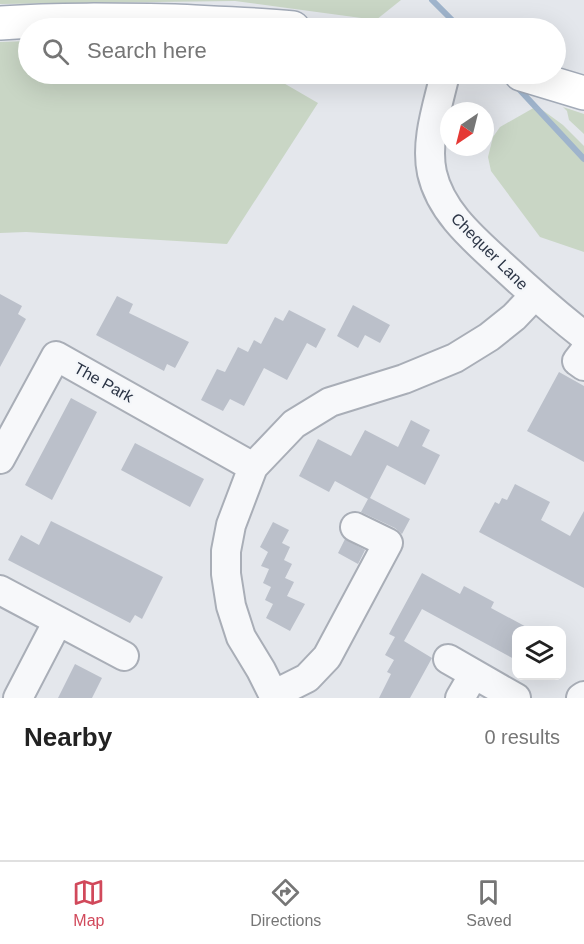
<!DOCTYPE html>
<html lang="en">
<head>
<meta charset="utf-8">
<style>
	:root { --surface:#fff; --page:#f2f2f2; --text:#222; --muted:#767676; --line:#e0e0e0; --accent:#d1495b }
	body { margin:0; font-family:Helvetica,sans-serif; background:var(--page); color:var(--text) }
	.controls { position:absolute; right:18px; bottom:18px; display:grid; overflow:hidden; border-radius:12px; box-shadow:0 6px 24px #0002 }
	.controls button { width:54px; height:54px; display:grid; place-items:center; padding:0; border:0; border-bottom:2px solid var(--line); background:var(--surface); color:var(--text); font:30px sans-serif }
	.compass { position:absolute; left:440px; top:102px; width:54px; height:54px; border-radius:50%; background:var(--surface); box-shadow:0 6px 24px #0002; rotate:215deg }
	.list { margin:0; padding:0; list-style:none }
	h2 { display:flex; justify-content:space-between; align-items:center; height:78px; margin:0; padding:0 24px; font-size:26px }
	h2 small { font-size:20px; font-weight:400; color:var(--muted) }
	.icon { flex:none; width:33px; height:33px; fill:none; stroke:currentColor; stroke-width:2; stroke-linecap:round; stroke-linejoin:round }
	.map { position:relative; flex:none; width:584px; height:698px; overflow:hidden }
	.search { position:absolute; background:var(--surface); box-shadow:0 6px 24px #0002; left:18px; right:18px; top:18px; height:66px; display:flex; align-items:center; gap:15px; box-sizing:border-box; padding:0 21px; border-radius:33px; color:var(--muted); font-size:22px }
	.sheet { height:162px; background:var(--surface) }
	nav { display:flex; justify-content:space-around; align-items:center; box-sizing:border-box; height:84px; border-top:2px solid var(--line); background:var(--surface); font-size:16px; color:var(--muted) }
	nav a { display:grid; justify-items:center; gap:3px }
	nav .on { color:var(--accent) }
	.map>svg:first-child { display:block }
	.green { fill:#c9d6c5 }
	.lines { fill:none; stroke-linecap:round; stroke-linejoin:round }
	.stream { stroke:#9fb4cc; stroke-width:6 }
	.building { fill:#bbc0ca }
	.minor-casing { stroke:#a9aeb7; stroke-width:32 }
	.major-casing { stroke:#a3abb8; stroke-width:36 }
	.minor { stroke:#f7f8fa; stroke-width:28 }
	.major { stroke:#fff; stroke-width:33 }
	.labels { text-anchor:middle; stroke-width:4.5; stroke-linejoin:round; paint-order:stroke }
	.street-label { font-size:16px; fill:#2b3445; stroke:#f4f6f9 }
</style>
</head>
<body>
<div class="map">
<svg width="584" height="698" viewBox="0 0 584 698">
	<rect width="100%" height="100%" fill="#e4e7ec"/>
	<!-- green -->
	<path class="green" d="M 0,0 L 401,0 L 376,20 L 235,1 L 0,4 Z
		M 28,41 L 28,74 L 268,74 L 318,103 L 227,244 L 26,232 L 0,233 L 0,42 Z
		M 537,106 L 563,125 L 584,146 L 584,252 L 540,237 L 491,171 L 488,157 L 493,137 L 500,127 Z
		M 563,107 L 584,114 L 584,134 L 569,120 L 567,111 Z"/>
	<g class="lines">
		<!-- stream -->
		<path class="stream" d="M 432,0 L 460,28
			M 517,87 L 584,159"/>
	</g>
	<!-- building -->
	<path class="building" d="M 0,294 L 22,306 L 18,314 L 26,319 L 0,367 Z
		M 117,296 L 133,304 L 129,313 L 189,342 L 175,368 L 167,364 L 164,371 L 96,335 Z
		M 353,305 L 390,325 L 380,343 L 365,335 L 358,348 L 337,336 Z
		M 289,310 L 326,329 L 316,348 L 307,343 L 287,380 L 264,368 L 244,406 L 230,399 L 223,411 L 201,400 L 217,369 L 225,372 L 238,347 L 248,352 L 254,340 L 261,344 L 275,317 L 283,321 Z
		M 559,372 L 584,386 L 584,462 L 527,431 Z
		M 71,398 L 97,412 L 52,500 L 25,485 Z
		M 411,420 L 430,430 L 422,446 L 440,455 L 425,485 L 387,465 L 370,498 L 410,519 L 402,534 L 395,528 L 361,512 L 368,499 L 335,481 L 329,492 L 299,476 L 318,439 L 351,456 L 365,430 L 398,447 Z
		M 135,443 L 204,479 L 190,507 L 121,470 Z
		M 515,484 L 550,502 L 541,520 L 570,536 L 584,511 L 584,588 L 479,532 L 495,502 L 499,504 L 502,498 L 507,500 Z
		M 51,521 L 163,577 L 142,619 L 135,615 L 130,623 L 8,560 L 21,535 L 39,545 Z
		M 273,522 L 289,530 L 282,543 L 290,547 L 284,560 L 292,564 L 285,578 L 294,582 L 287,596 L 305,604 L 290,631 L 266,618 L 273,604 L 265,600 L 271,587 L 263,583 L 269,569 L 261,566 L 268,552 L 260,547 Z
		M 345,539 L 365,550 L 358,564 L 338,553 Z
		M 422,573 L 460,594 L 464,586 L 494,602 L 491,608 L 532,630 L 516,630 L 516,660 L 422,609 L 404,641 L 432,658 L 410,698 L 379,698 L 391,674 L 387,672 L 394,660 L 385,655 L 395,637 L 389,634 Z
		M 75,664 L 102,678 L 92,698 L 58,698 Z"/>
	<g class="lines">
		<defs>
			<path id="minor" d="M 445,74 C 438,105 425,141 432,173 C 441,213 476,241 504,267 C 530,291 556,314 584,336
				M 584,352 L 577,361 L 584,366
				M 0,459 L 56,356 L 253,467
				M 0,590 L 124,656
				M 448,659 L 516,698
				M 275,694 L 307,678 L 327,657 L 388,543 L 355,527
				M 18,698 L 58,621
				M 275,698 L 261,670 L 241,637 L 231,606 L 226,574 L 226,551 L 231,525 L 253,467 L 294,424 L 330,402 L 404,379 L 455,358 L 489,337 L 514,317 L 534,296
				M 460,698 L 474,674
				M 581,698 L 584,696"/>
			<path id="major" d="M 0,23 C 58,19 116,20 174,21 C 214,23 254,24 293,28
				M 521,74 L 584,93"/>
		</defs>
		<!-- minor casing -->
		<use href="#minor" class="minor-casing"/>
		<!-- major casing -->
		<use href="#major" class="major-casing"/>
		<!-- minor -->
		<use href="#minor" class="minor"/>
		<!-- major -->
		<use href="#major" class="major"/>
	</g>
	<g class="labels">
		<!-- street labels -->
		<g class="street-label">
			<text transform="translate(490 251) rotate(45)" y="6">Chequer Lane</text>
			<text transform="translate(104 382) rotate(29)" y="6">The Park</text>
		</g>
	</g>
</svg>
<div class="controls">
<button><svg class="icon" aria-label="layers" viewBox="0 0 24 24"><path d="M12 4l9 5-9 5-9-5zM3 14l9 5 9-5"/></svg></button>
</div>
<svg class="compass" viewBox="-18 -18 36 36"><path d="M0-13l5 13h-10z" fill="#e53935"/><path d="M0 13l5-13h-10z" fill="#767676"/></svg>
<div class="search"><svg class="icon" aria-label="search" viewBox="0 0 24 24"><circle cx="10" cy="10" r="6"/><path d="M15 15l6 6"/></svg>Search here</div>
</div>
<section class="sheet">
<h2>Nearby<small>0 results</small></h2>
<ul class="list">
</ul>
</section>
<nav>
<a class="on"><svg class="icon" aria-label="map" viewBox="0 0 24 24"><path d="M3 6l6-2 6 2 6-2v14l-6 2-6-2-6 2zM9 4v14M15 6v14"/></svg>Map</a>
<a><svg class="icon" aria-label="directions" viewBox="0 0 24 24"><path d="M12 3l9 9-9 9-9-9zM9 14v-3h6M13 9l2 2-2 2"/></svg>Directions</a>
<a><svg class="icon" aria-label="saved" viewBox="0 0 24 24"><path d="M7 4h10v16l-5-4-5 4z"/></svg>Saved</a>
</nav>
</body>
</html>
